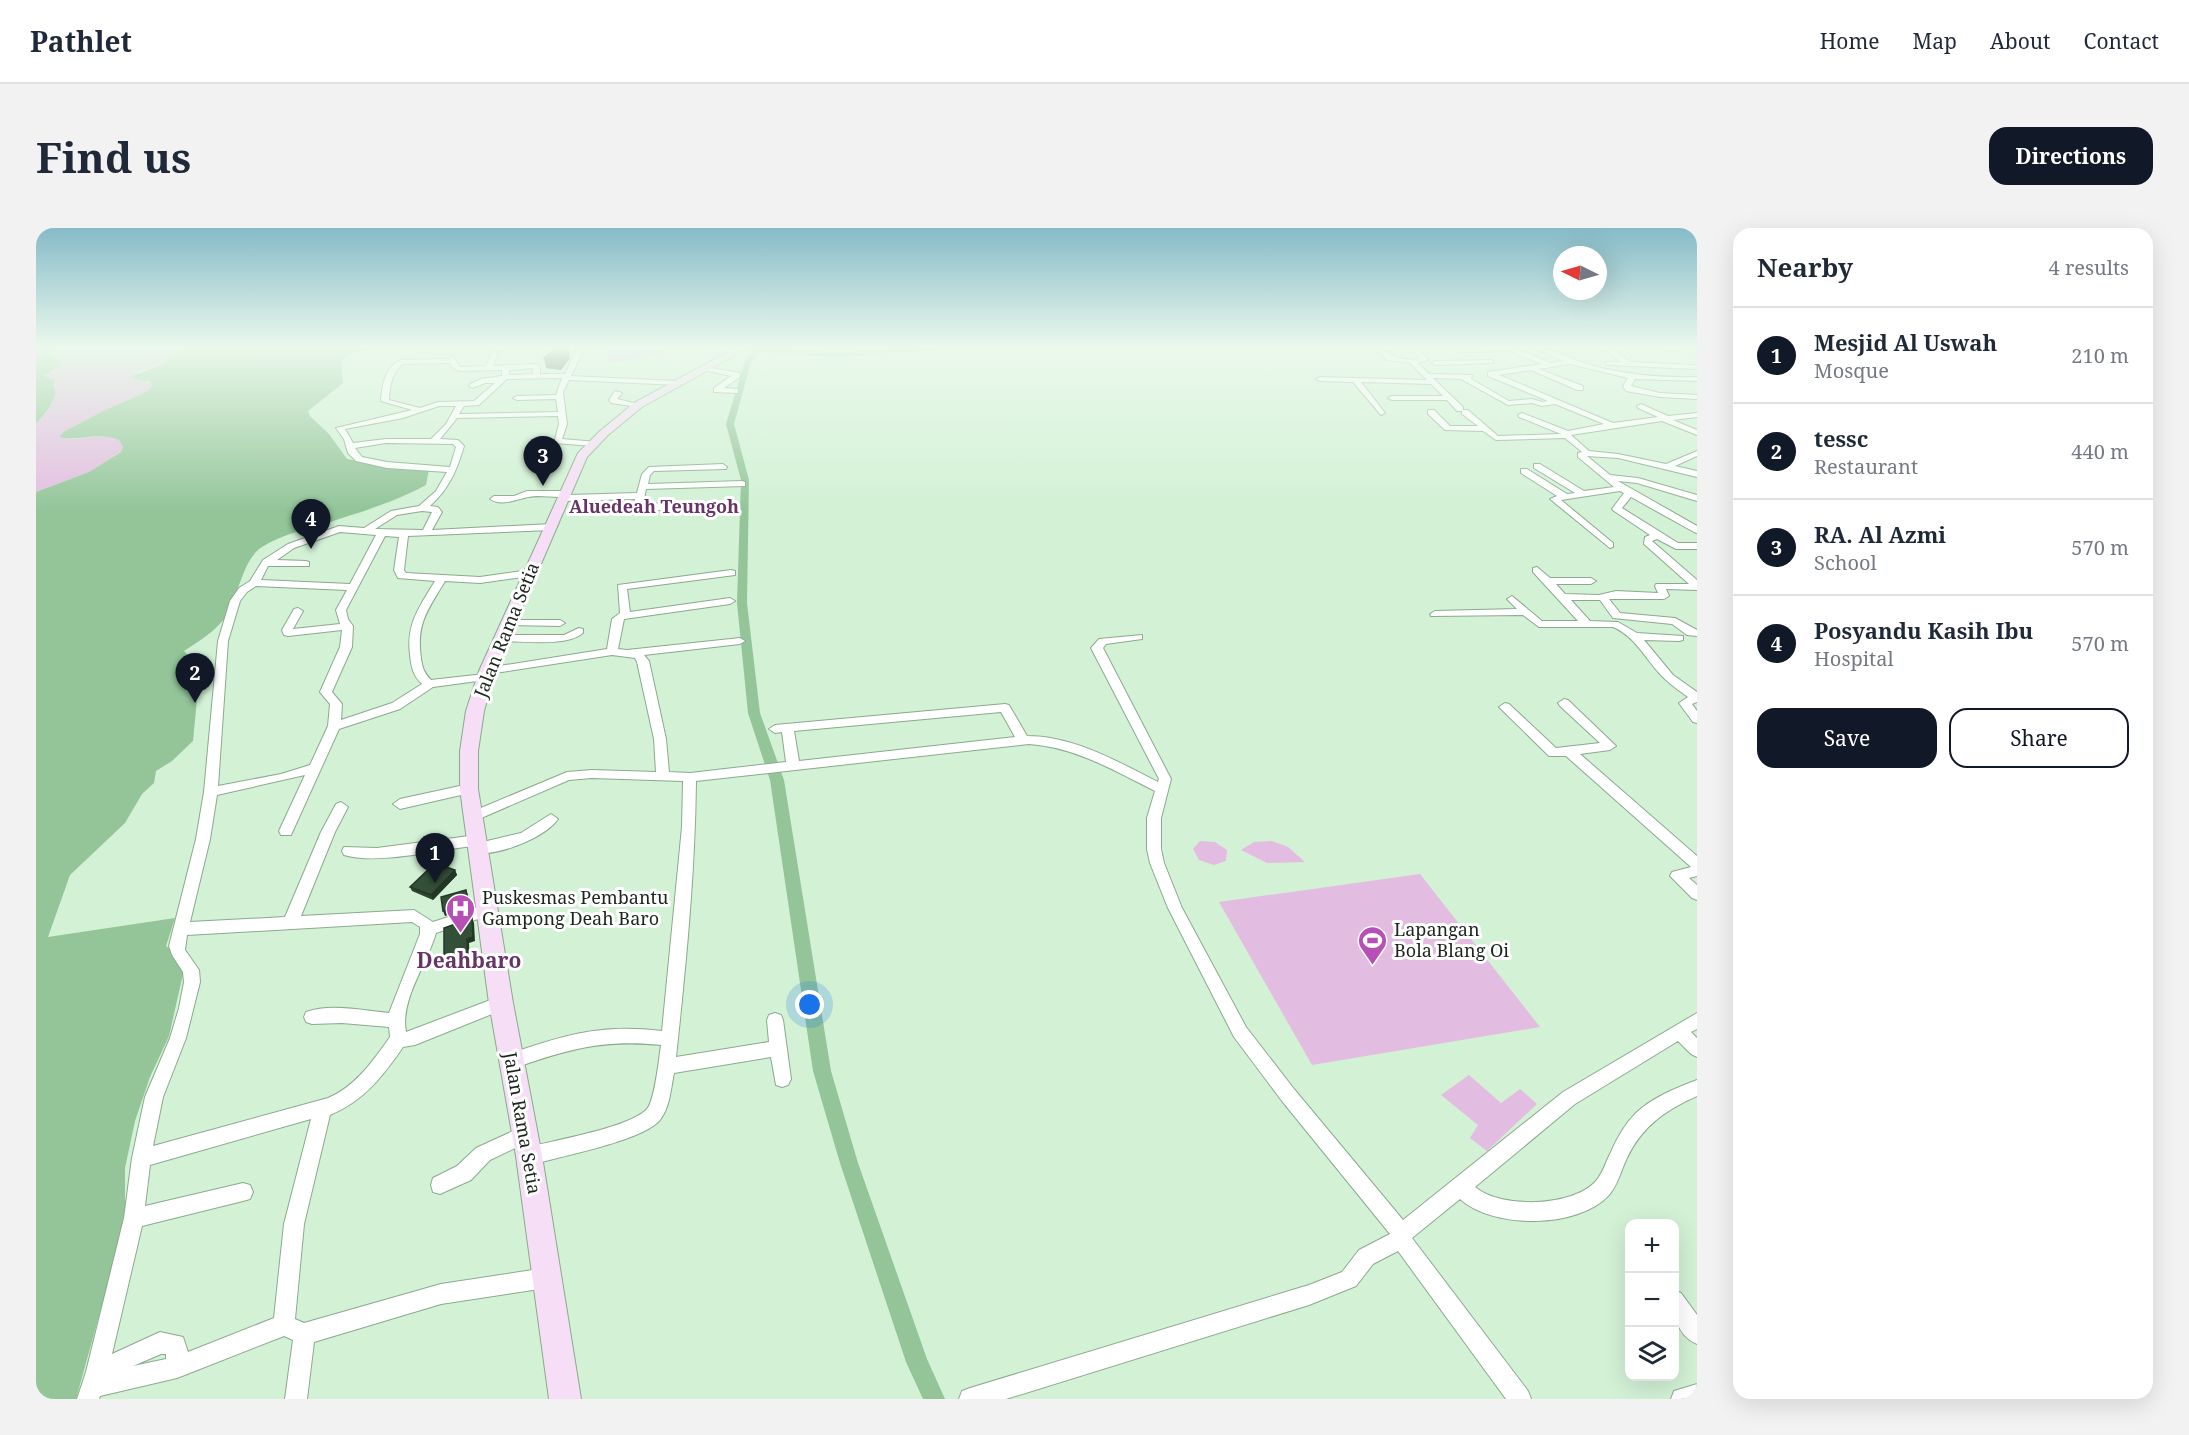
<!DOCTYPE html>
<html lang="en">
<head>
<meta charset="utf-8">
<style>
	:root { --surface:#fff; --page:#f2f2f3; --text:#1f2937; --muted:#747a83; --line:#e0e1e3; --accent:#111827 }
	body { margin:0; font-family:"Noto Serif",serif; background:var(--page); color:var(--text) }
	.controls { position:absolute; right:18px; bottom:18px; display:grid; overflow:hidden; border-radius:12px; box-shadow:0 6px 24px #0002 }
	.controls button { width:54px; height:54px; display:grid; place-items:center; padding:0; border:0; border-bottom:2px solid var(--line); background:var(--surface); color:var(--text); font:30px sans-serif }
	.compass { position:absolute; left:1517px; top:18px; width:54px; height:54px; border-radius:50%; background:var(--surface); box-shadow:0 6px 24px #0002; rotate:275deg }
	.you { position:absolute; left:774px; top:777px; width:21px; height:21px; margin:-15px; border:4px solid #fff; border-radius:50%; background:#1a73e8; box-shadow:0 0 0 9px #1a73e833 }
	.badge { display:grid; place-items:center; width:39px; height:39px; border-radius:50%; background:var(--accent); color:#fff; font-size:20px; font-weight:700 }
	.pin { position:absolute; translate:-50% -50px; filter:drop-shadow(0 2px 3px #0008) }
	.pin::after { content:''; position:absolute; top:32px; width:21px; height:18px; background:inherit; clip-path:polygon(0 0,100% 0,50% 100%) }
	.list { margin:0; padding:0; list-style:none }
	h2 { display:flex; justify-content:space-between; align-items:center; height:78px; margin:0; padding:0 24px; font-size:26px }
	h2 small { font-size:20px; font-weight:400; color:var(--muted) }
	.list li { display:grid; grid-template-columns:39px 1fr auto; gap:18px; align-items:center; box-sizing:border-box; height:96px; padding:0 24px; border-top:2px solid var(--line) }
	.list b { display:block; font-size:22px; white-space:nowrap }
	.list p { margin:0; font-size:20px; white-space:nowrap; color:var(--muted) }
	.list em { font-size:20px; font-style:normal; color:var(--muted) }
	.actions { display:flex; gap:12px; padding:18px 24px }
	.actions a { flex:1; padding:14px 0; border:2px solid var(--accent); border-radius:18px; text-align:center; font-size:21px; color:var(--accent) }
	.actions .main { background:var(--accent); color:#fff }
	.icon { flex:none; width:33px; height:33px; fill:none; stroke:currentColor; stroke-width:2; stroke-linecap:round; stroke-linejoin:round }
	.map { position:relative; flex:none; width:1661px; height:1171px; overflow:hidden; border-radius:18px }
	header { display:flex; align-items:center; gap:36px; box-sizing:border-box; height:84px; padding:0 30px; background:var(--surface); border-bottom:2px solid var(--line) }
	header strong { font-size:28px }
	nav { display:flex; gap:33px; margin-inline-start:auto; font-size:21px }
	.intro { display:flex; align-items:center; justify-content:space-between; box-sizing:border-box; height:144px; padding:0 36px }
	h1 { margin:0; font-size:42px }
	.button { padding:15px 27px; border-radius:18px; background:var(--accent); color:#fff; font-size:21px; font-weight:700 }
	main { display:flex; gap:36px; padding:0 36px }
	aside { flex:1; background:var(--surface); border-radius:18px; box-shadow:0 6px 24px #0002 }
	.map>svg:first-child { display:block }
	.green { fill:#e3bce1 }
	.water { fill:#93c599 }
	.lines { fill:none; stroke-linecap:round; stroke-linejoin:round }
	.canal { fill:#93c599; fill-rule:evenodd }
	.street-casing { stroke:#8ca98f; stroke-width:2 }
	.secondary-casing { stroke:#8ca98f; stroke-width:2 }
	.street { fill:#fff; fill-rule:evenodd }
	.secondary { fill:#f6def6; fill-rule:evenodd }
	.wall { fill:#2d4430 }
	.shaded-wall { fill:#243727 }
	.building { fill:#344f38; stroke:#243727; stroke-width:1.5 }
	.labels { text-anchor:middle; stroke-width:6; stroke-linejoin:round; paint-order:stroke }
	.far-quarter-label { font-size:18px; font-weight:bold; fill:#663466; stroke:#fff }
	.street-label { font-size:18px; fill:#1a251b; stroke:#fff }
	.poi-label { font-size:18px; fill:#1a251b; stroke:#fff; text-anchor:start }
	.quarter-label { font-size:21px; font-weight:bold; fill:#663466; stroke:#fff }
</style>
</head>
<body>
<header>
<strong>Pathlet</strong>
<nav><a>Home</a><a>Map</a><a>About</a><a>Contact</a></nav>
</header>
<div class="intro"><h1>Find us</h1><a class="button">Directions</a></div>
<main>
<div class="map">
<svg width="1661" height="1171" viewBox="0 0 1661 1171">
	<rect width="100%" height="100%" fill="#d2f1d5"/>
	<!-- green -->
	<path class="green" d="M 22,119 L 156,119 L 132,129 L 129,135 L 101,144 L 105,152 L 116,156 L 112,163 L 69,182 L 27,204 L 25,209 C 43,215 62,203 83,211 L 87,219 L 86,223 L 53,244 L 0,264 L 0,196 L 13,180 L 20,165 L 8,148 L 25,137 L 16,127 L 23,121 Z
		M 572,119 L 630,119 L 625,127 L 573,135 L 571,132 L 575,122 Z
		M 1164,613 L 1179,614 L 1191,622 L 1190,633 L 1178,637 L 1163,632 L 1157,621 Z
		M 1236,613 L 1252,619 L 1269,634 L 1231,635 L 1205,622 L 1218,614 Z
		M 1384,646 L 1504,799 L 1276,837 L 1183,674 Z
		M 1433,847 L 1465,875 L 1484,861 L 1501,876 L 1451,923 L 1434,910 L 1442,897 L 1405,867 Z"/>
	<!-- water -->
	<path class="water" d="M 0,119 L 22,119 L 22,124 L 16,128 L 25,134 L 25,137 L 8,148 L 19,152 L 17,158 L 20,165 L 13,180 L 0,196 Z
		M 156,119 L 364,119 C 346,121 318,119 305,133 L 307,155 L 272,183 L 274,188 L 293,206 L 311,231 L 352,238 L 393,241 L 390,257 C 359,274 325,284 291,295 C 270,301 245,307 226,319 C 206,331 202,372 188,391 C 178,404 162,414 148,423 L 164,440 L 157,513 L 136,533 L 120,543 L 118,555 L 106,566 L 89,595 L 34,647 L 12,709 L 139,690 L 130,718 L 146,730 L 147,746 L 133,808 L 114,849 L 99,893 L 89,940 L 89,994 L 40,1171 L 0,1171 L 0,264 L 53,244 L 85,224 L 87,219 L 83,212 C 63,203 44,214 24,209 L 27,204 L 69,182 L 112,163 L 116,157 L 114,154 L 98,151 L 96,148 L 129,135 L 132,129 Z"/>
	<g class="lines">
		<!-- canal -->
		<path class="canal" d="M 703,119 L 804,125 L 894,119 L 937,119 L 804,129 L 725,125 L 715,134 L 698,196 L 713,252 L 711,375 L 724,485 L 748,552 L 795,843 L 822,935 L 891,1131 L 909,1171 L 887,1171 L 870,1134 L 804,935 L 777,843 L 734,552 L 712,485 L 701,375 L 705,252 L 690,196 L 709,133 L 718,124 Z
			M 1239,119 L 1298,119 L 1295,121 Z"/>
		<defs>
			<path id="street" d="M 542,119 L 549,119 L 535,148 L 642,153 L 646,155 L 642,157 L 533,152 L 527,164 L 531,196 L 526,211 L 561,214 L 562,216 L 558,218 L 518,215 L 523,196 L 522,188 L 421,190 L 404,211 L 422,212 L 428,218 C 421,242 413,261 394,278 L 402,279 L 406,284 L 396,302 L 516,296 L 521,299 L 516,302 L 372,308 L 368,342 L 370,345 L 444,349 L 494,342 L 499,345 L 494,348 L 444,355 L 409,353 C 392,382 380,395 385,430 C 386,439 388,445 395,452 L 448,446 L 445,443 L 451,440 L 571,421 L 576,391 L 584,385 L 582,357 L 695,342 L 699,343 L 699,347 L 591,361 L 594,384 L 694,370 L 699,373 L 694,376 L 588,391 L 582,421 L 591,422 L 704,410 L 709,413 L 704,416 L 608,427 L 613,433 L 630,511 L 633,544 L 654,545 L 750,534 L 746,504 L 739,505 L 733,501 L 739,497 L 969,476 L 973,477 L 991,508 C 1037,508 1081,533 1122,554 L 1123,551 L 1055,420 L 1063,411 L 1106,407 L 1106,411 L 1070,416 L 1067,420 L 1135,551 L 1125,590 L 1125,621 L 1128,635 L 1146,680 L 1210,799 L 1258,861 L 1367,992 L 1527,864 L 1661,785 L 1661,801 L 1655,804 L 1661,810 L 1661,829 L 1655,826 L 1642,813 L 1539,876 L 1439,959 C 1465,981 1537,979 1560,953 C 1567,945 1570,933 1575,924 C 1581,910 1589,896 1600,885 C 1617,869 1640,860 1661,852 L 1661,868 C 1630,882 1606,898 1591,930 C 1585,942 1582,957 1573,967 C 1542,1001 1457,1001 1424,971 L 1376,1010 L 1492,1163 L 1495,1171 L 1470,1171 L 1362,1023 L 1337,1036 L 1320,1058 L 1273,1077 L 970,1171 L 923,1171 L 926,1163 L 934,1160 L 1273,1057 L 1306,1044 L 1323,1022 L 1354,1006 L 1246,873 L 1198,809 L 1132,680 L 1114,635 L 1111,621 L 1111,590 L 1119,563 C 1079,543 1039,519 993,516 L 660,553 C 659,645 650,737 640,829 L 733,814 L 731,792 L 733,787 L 739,785 L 745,787 L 747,792 L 755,851 L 752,857 L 746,859 L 740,857 L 735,829 L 638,845 C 635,859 634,881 623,893 C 605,913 523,929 493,937 L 486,934 L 484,928 L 486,922 L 493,919 C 520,912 595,899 611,881 C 619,872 623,830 625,817 C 566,811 530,822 476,841 L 470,838 L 467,833 L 470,828 L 476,825 C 531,806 567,796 626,803 L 646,599 L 647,553 L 556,550 L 533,552 L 443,591 L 433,591 L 431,588 L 433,585 L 531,544 L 556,542 L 620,544 L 618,511 L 601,434 L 599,430 L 576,427 L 452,446 L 455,449 L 449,452 L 397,459 L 364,481 L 303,501 L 255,607 L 245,607 L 243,603 L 269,547 L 181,567 L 174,611 L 154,694 L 249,689 L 285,604 L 300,576 L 305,574 L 312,579 L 299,604 L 265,688 L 378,682 L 397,694 L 452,676 L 457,678 L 459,682 L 457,686 L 400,705 C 391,737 364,771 370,804 L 465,768 L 471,770 L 473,775 L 471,780 L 379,817 L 367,819 C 347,848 328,873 294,887 L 268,996 L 259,1091 L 268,1095 L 405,1056 L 510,1040 L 517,1043 L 520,1050 L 517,1057 L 510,1060 L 405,1076 L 278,1114 L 271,1171 L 249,1171 L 257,1112 L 248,1108 L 141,1150 L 64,1168 L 63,1171 L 41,1171 L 50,1144 L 88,990 L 96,930 L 109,869 L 134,810 L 143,780 L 148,754 L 147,744 L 136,727 L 133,718 L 160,611 L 168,564 L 182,413 L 194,373 L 203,360 L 214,353 L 227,332 L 252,316 L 303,298 L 328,300 L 355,283 L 383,278 L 400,263 L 411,244 L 351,240 L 320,233 L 312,225 L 308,211 L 300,200 L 376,182 L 345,173 C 346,157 349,139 365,132 L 413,131 L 416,127 L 424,139 L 450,138 L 456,124 L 459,122 L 462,124 L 457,138 L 501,136 L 504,138 L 504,146 L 529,146 ZM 414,135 L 417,140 L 423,143 L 466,142 L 466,148 L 445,151 L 434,156 L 433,158 L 437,160 L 449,155 L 459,155 L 438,173 L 402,174 L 384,180 L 353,172 C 354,158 355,145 367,136 ZM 497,140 L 497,146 L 473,147 L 473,142 ZM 526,150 L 520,167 L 481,168 L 477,170 L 481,172 L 520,171 L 522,184 L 423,186 L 428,178 L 443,177 L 471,151 ZM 403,178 L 420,178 L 410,196 L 395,211 L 350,211 L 317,215 L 309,201 L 367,190 ZM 350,215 L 417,216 L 420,219 L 414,239 L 351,234 L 326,229 L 319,220 ZM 386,283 L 396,284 L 387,302 L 339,301 L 361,287 ZM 304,304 L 340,307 L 314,356 L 225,352 L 232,338 L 273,338 L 273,334 L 270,333 L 241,332 L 258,320 ZM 349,308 L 363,309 L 358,342 L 362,350 L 399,353 C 384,378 370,396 374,426 C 375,438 377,448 386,456 L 356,475 L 305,492 L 306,476 L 296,464 L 316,419 L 317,398 L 312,391 L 310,382 ZM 220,358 L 311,362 L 300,382 L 304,396 L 257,401 L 267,383 L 262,380 L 258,381 L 246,402 L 248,407 L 252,408 L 306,402 L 304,419 L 284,464 L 294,476 L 292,498 L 274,537 L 245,546 L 182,558 L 192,413 L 204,373 L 211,364 ZM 965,484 L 979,509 L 763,533 L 758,503 ZM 376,694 L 384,699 L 384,706 L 353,785 C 328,783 295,775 270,784 L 268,789 L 270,794 L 276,796 L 306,795 L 353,799 L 354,809 C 337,833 319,859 292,870 L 117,918 L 127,869 L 150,810 L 164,754 L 163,742 L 149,722 L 151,707 ZM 275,891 L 248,996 L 238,1090 L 152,1124 L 147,1109 L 124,1104 L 76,1126 L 106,998 L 207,973 L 214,971 L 217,964 L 214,957 L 207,955 L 109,978 L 114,937 ZM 125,1126 L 130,1126 L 130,1131 L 97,1138 Z
				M 1337,119 L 1344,119 C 1356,130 1368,133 1384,131 L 1374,119 L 1381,119 L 1392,132 L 1382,135 L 1393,146 L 1436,147 L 1435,151 L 1473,173 L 1496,171 L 1506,174 L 1512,173 L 1452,148 L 1452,144 L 1506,136 L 1472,123 L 1427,124 L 1425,121 L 1475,119 L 1515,135 L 1527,133 L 1496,119 C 1516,119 1538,133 1558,138 C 1592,147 1626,150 1661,149 L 1661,153 L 1599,151 L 1595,158 L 1624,165 L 1661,167 L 1661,171 L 1624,169 L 1590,163 L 1587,158 L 1592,150 L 1534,136 L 1503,141 L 1547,158 L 1547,162 L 1541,162 L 1495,142 L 1463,147 L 1577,195 L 1622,189 L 1602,180 L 1601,178 L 1605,176 L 1632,188 L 1661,185 L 1661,189 L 1637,192 L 1661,202 L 1661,207 L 1626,193 L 1535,207 L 1553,223 L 1582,226 L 1630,236 L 1661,223 L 1661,228 L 1639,238 L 1661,243 L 1661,249 L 1582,230 L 1551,228 L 1574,247 L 1602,250 L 1661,267 L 1661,273 L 1601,255 L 1582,253 L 1661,298 L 1661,305 L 1658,304 L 1595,269 L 1586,280 L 1642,315 L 1661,315 L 1661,321 L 1640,321 L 1621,311 L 1616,313 L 1661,352 L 1661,362 L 1630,361 L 1633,368 L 1628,371 L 1573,371 L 1584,385 L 1639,390 L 1661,402 L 1661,408 L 1651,407 L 1636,396 L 1577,390 L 1564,372 L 1535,372 L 1554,393 L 1582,394 L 1601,405 L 1647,408 L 1647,412 L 1643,413 L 1608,412 L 1637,447 L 1661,464 L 1661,474 L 1656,476 L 1661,483 L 1661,495 L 1657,494 L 1643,475 L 1652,469 C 1642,462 1631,454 1623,445 C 1608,428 1598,408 1577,399 L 1503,399 L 1487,387 L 1395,388 L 1394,386 L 1399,383 L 1481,381 L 1471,371 L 1476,368 L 1506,393 L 1542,393 L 1497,344 L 1497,340 L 1501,339 L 1514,350 L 1555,350 L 1560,353 L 1555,356 L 1520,356 L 1529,366 L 1563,367 L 1580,363 L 1622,365 L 1619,358 L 1620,356 L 1653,356 L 1608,316 L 1609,309 L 1614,307 L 1578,283 L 1576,281 L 1588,265 L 1584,263 L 1525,272 L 1577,315 L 1577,319 L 1574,320 L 1514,271 L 1521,268 L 1485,245 L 1485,241 L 1491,241 L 1531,266 L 1539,265 L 1498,240 L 1498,236 L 1504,236 L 1548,263 L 1578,259 L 1542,229 L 1542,225 L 1546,224 L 1529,210 L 1460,212 L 1447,203 L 1409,202 L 1392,186 L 1392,182 L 1398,182 L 1414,198 L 1442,198 L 1426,186 L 1426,183 L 1421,183 L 1411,172 L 1356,172 L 1352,170 L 1356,168 L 1407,168 L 1395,156 L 1325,154 L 1349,185 L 1345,187 L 1317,154 L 1284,153 L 1280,151 L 1284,149 L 1391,152 L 1374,135 L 1351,132 ZM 1397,150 L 1425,151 L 1472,177 L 1496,175 L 1506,178 L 1519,176 L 1568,196 L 1532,203 L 1486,185 L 1482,187 L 1483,189 L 1525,206 L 1462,208 L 1432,182 L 1427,182 L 1427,179 Z
				M 1566,119 L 1574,119 L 1594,134 L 1661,137 L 1661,141 L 1571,137 L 1569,134 L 1585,134 Z
				M 1622,119 L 1661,121 L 1661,125 L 1625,121 Z
				M 1456,132 L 1458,135 L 1399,137 L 1396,135 L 1399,133 Z
				M 669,139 L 704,145 L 704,149 L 688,160 L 702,161 L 702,165 L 678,164 L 678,160 L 695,148 L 667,142 L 667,140 Z
				M 579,163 L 586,165 L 581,171 L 606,177 L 602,179 L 575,175 L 573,172 Z
				M 687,236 L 691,239 L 690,241 L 618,243 L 614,247 L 612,256 L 706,253 L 709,254 L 709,258 L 610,261 L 607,276 L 690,274 L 690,278 L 687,279 L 606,283 L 598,277 L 599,271 L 527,273 L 524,272 L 523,269 C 514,269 502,267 493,269 C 480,271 466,279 454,271 L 458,268 L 478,268 L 491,263 L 529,263 L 532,264 L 533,267 L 601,265 L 606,246 L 613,239 Z
				M 471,392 L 524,392 L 529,395 L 524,398 L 467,397 L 467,393 Z
				M 543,400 L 547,401 L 547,405 C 531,419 487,413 465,413 L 460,410 L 465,407 L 528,407 Z
				M 1528,471 L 1532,472 L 1580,518 L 1574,522 L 1544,526 L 1661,628 L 1661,648 L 1653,650 L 1661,657 L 1661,672 L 1656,670 L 1634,648 L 1636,644 L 1655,639 L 1530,528 L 1513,528 L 1463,479 L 1469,475 L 1473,476 L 1520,520 L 1564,515 L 1524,478 L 1522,475 Z
				M 433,556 L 438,558 L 440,561 L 438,564 L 364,581 L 357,576 L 364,571 Z
				M 515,586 L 522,591 C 509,610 459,630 437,624 L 436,618 C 401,622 341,637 308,627 L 306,623 L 308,619 L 341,620 L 441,607 L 446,608 L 447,614 L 485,605 Z
				M 488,898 L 494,901 L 497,907 L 494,913 L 454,932 L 435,952 L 404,966 L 397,964 L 395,957 L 397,950 L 421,938 L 440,920 Z
				M 1638,1062 L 1645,1065 L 1661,1087 L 1661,1116 C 1638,1106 1638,1083 1638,1062 Z
				M 1661,1156 L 1661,1171 L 1635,1171 L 1638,1163 Z"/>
			<path id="secondary" d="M 701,119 L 714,119 L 606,179 L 572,207 L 551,229 L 459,443 L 448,483 L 442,523 L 442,561 L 477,775 L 506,928 L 545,1171 L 513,1171 L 480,928 L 453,775 L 424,561 L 424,523 L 430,483 L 443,443 L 542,225 L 564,203 L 598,175 Z"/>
		</defs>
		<!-- street casing -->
		<use href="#street" class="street-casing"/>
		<!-- secondary casing -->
		<use href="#secondary" class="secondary-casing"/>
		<!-- street -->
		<use href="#street" class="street"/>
		<!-- secondary -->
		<use href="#secondary" class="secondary"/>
	</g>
	<!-- wall -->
	<path class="wall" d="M 508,130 L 534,130 L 525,142 L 510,140 Z
		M 419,642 L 421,647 L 397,672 L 376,663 L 374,659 Z"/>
	<!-- shaded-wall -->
	<path class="shaded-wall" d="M 532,121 L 534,130 L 525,142 L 523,132 Z
		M 419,642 L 421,647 L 397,672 L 395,667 Z
		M 430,662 L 432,667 L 434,680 L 409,688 L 407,683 Z
		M 436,690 L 438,695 L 439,713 L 433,715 L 434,736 L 411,743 L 408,738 L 431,711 Z"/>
	<!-- building -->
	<path class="building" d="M 521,120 L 532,121 L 523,132 L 508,130 Z
		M 399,635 L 419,642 L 395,667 L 374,659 Z
		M 430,662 L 432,675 L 407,683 L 405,669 Z
		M 436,690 L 437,709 L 431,711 L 432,732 L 408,738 L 408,700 Z"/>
	<!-- sky -->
	<linearGradient id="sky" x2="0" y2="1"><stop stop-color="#86bbc8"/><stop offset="0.42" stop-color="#ebf9ec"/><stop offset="1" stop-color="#ebf9ec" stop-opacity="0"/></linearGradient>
	<rect width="1661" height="283" fill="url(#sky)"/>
	<!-- icons -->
	<defs>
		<symbol id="hospital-pin" viewBox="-11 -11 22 30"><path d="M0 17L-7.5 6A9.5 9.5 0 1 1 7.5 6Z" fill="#b650b6" stroke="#fff"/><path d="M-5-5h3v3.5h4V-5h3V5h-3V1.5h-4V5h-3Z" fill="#fff"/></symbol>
		<symbol id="stadium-pin" viewBox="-11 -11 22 30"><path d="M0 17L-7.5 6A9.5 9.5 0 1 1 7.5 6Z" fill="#b650b6" stroke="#fff"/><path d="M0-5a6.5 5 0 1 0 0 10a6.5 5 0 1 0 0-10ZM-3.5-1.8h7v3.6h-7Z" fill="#fff"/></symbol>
	</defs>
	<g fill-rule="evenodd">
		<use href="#hospital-pin" x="408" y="664" width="33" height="45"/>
		<use href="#stadium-pin" x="1320" y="696" width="33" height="45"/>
	</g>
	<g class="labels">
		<!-- far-quarter labels -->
		<g class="far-quarter-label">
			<text x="618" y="285">Aluedeah Teungoh</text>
		</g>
		<!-- street labels -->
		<g class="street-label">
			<text transform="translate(471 402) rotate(-68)" y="6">Jalan Rama Setia</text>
			<text transform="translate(486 895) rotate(80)" y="6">Jalan Rama Setia</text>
		</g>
		<!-- poi labels -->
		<g class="poi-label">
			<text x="446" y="676">Puskesmas Pembantu<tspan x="446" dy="21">Gampong Deah Baro</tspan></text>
			<text x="1358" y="708">Lapangan<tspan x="1358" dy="21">Bola Blang Oi</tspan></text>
		</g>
		<!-- quarter labels -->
		<g class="quarter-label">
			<text x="433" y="740">Deahbaro</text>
		</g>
	</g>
</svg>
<div class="controls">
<button>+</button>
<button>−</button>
<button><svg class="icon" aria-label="layers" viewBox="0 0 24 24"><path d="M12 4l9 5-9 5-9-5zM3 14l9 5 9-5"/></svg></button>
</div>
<svg class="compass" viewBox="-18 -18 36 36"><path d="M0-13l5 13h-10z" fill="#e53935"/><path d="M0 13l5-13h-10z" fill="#747a83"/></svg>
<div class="you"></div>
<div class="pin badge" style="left:399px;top:655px">1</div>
<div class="pin badge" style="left:159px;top:475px">2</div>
<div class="pin badge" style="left:507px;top:258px">3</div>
<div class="pin badge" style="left:275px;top:321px">4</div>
</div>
<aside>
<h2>Nearby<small>4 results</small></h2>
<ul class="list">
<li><span class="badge">1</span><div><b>Mesjid Al Uswah</b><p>Mosque</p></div><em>210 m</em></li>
<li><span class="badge">2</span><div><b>tessc</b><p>Restaurant</p></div><em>440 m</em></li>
<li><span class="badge">3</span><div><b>RA. Al Azmi</b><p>School</p></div><em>570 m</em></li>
<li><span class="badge">4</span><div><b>Posyandu Kasih Ibu</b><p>Hospital</p></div><em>570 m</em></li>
</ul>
<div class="actions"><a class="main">Save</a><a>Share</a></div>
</aside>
</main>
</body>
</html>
